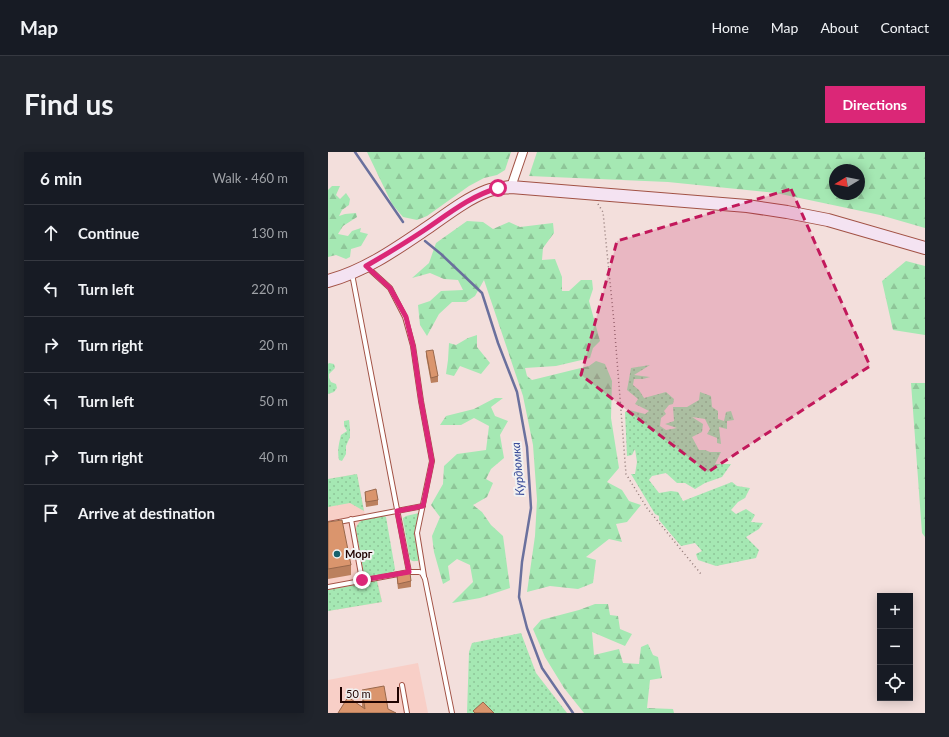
<!DOCTYPE html>
<html lang="en">
<head>
<meta charset="utf-8">
<style>
	:root { --surface:#171b24; --page:#20242c; --text:#f1f3f6; --muted:#9ea1a6; --line:#363941; --accent:#db2777 }
	body { margin:0; font-family:Lato,sans-serif; background:var(--page); color:var(--text) }
	.controls { position:absolute; right:12px; bottom:12px; display:grid; overflow:hidden; border-radius:0px; box-shadow:0 2px 10px #0003 }
	.controls button { width:36px; height:36px; display:grid; place-items:center; padding:0; border:0; border-bottom:1px solid var(--line); background:var(--surface); color:var(--text); font:20px sans-serif }
	.compass { position:absolute; left:501px; top:12px; width:36px; height:36px; border-radius:50%; background:var(--surface); box-shadow:0 2px 10px #0003; rotate:260deg }
	.scale { position:absolute; left:12px; bottom:10px; width:59px; box-sizing:border-box; padding-left:4px; border:2px solid #200301; border-top:0; font-size:11px; line-height:14px; white-space:nowrap; color:#200301; -webkit-text-stroke:3px #f1f1f1; paint-order:stroke }
	.stop { position:absolute; width:12px; height:12px; margin:-9px; border:3px solid #db2777; border-radius:50%; background:#fff }
	.stop.end { background:#db2777; border-color:#fff; box-shadow:0 1px 4px #0008 }
	.list { margin:0; padding:0; list-style:none }
	h2 { display:flex; justify-content:space-between; align-items:center; height:52px; margin:0; padding:0 16px; font-size:17px }
	h2 small { font-size:13px; font-weight:400; color:var(--muted) }
	.list li { display:grid; grid-template-columns:26px 1fr auto; gap:12px; align-items:center; box-sizing:border-box; height:56px; padding:0 16px; border-top:1px solid var(--line) }
	.list b { display:block; font-size:15px; white-space:nowrap }
	.list em { font-size:13px; font-style:normal; color:var(--muted) }
	.icon { flex:none; width:22px; height:22px; fill:none; stroke:currentColor; stroke-width:2; stroke-linecap:round; stroke-linejoin:round }
	.map { position:relative; flex:none; width:597px; height:561px; overflow:hidden; border-radius:0px }
	header { display:flex; align-items:center; gap:24px; box-sizing:border-box; height:56px; padding:0 20px; background:var(--surface); border-bottom:1px solid var(--line) }
	header strong { font-size:19px }
	nav { display:flex; gap:22px; margin-inline-start:auto; font-size:14px }
	.intro { display:flex; align-items:center; justify-content:space-between; box-sizing:border-box; height:96px; padding:0 24px }
	h1 { margin:0; font-size:28px }
	.button { padding:10px 18px; border-radius:0px; background:var(--accent); color:#fff; font-size:14px; font-weight:700 }
	main { display:flex; gap:24px; padding:0 24px }
	aside { flex:1; background:var(--surface); border-radius:0px; box-shadow:0 2px 10px #0003 }
	.map>svg:first-child { display:block }
	.built { fill:#f8cfc7 }
	.grass { fill:url(#grass-dots) }
	.forest { fill:url(#forest-firs); fill-rule:evenodd }
	.lines { fill:none; stroke-linecap:round; stroke-linejoin:round }
	.stream { stroke:#6a709d; stroke-width:2.5 }
	.service-casing { stroke:#a25245; stroke-width:6 }
	.minor-casing { stroke:#a25245; stroke-width:10 }
	.secondary-casing { stroke:#a25245; stroke-width:14 }
	.path { stroke:#917977; stroke-width:1.5; stroke-dasharray:1 3; stroke-linecap:butt }
	.service { stroke:#fff; stroke-width:4 }
	.minor { stroke:#fff; stroke-width:8 }
	.secondary { stroke:#f4e3f2; stroke-width:12 }
	.wall { fill:#bb805e }
	.building { fill:#da956d; stroke:#99684c }
	.route { stroke:#db2777; stroke-width:5 }
	.marked { fill:#c2185b; fill-opacity:0.2; stroke:#c2185b; stroke-width:3; stroke-dasharray:8 5; stroke-linejoin:round }
	.poi-dot { fill:#15616d; stroke:#f1f1f1; stroke-width:1.5 }
	.labels { text-anchor:middle; stroke-width:4; stroke-linejoin:round; paint-order:stroke }
	.poi-label { font-size:11px; font-weight:bold; fill:#200301; stroke:#f1f1f1; text-anchor:start }
	.water-label { font-size:12px; font-style:italic; fill:#394c9a; stroke:#f1f1f1 }
</style>
</head>
<body>
<header>
<strong>Map</strong>
<nav><a>Home</a><a>Map</a><a>About</a><a>Contact</a></nav>
</header>
<div class="intro"><h1>Find us</h1><a class="button">Directions</a></div>
<main>
<aside>
<h2>6 min<small>Walk · 460 m</small></h2>
<ul class="list">
<li><svg class="icon" aria-label="ahead" viewBox="0 0 24 24"><path d="M12 20V5M6 11l6-6 6 6"/></svg><div><b>Continue</b></div><em>130 m</em></li>
<li><svg class="icon" aria-label="left" viewBox="0 0 24 24"><path d="M17 20v-9H6M10 6l-5 5 5 5"/></svg><div><b>Turn left</b></div><em>220 m</em></li>
<li><svg class="icon" aria-label="right" viewBox="0 0 24 24"><path d="M7 20v-9h11M14 6l5 5-5 5"/></svg><div><b>Turn right</b></div><em>20 m</em></li>
<li><svg class="icon" aria-label="left" viewBox="0 0 24 24"><path d="M17 20v-9H6M10 6l-5 5 5 5"/></svg><div><b>Turn left</b></div><em>50 m</em></li>
<li><svg class="icon" aria-label="right" viewBox="0 0 24 24"><path d="M7 20v-9h11M14 6l5 5-5 5"/></svg><div><b>Turn right</b></div><em>40 m</em></li>
<li><svg class="icon" aria-label="arrive" viewBox="0 0 24 24"><path d="M6 21V4h12l-3 4 3 4H6"/></svg><div><b>Arrive at destination</b></div></li>
</ul>
</aside>
<div class="map">
<svg width="597" height="561" viewBox="0 0 597 561">
	<defs>
		<pattern id="grass-dots" width="8" height="8" patternUnits="userSpaceOnUse"><rect width="8" height="8" fill="#a5e8b3"/><path d="M2 2h.1M6 6h.1" fill="none" stroke="#8ec598" stroke-width="1.8" stroke-linecap="round"/></pattern>
		<pattern id="forest-firs" width="22" height="20" patternUnits="userSpaceOnUse"><rect width="22" height="20" fill="#a5e8b3"/><path d="M5 1l3.5 6h-7zM16 11l3.5 6h-7z" fill="#8ec598"/></pattern>
	</defs>
	<rect width="100%" height="100%" fill="#f3dfdc"/>
	<!-- built -->
	<path class="built" d="M 29,322 L 54,450 L 0,459 L 0,327 Z
		M 90,511 L 100,561 L 0,561 L 0,528 Z"/>
	<!-- grass -->
	<path class="grass" d="M 1,211 L 6,212 L 7,216 L 1,222 L 1,226 L 3,230 L 8,232 L 9,236 L 6,240 L 0,242 L 0,212 Z
		M 322,213 L 306,223 L 322,225 L 315,227 L 306,227 L 305,233 L 311,238 L 316,246 L 338,240 L 346,247 L 345,252 L 341,253 L 336,259 L 338,262 L 333,266 L 332,274 L 338,278 L 349,276 L 337,272 L 346,269 L 345,255 L 359,255 L 371,248 L 372,240 L 383,244 L 384,255 L 390,259 L 390,267 L 396,269 L 398,260 L 403,259 L 406,268 L 399,269 L 399,277 L 391,275 L 393,292 L 389,291 L 389,286 L 379,282 L 382,277 L 377,267 L 364,265 L 375,272 L 374,280 L 364,285 L 371,298 L 377,298 L 382,300 L 393,300 L 387,312 L 403,312 L 394,325 L 377,331 L 367,337 L 357,331 L 349,331 L 338,321 L 324,324 L 321,328 L 331,341 L 343,339 L 350,340 L 355,349 L 404,330 L 409,334 L 422,336 L 417,346 L 410,350 L 403,358 L 408,362 L 418,357 L 427,363 L 423,370 L 435,371 L 431,377 L 418,385 L 431,398 L 428,406 L 388,414 L 370,408 L 368,402 L 374,399 L 367,391 L 353,394 L 331,368 L 331,364 L 327,362 L 303,322 L 307,322 L 309,310 L 307,297 L 304,303 L 299,304 L 297,260 L 301,258 L 317,262 L 321,259 L 307,252 L 310,247 L 299,238 L 303,216 Z
		M 21,268 L 22,277 L 22,285 L 18,294 L 18,302 L 14,309 L 11,308 C 9,299 11,291 13,283 L 19,279 L 16,274 L 16,269 Z
		M 29,322 L 36,359 L 22,351 L 0,355 L 0,327 Z
		M 91,361 L 86,382 L 91,406 L 90,409 C 86,409 84,410 82,407 L 75,368 L 75,366 L 78,364 Z
		M 56,364 L 58,365 L 67,417 L 66,419 L 64,420 L 41,424 L 36,421 L 35,417 L 28,377 C 30,365 46,365 56,364 Z
		M 49,429 L 54,450 L 0,459 L 0,438 Z
		M 193,481 L 208,521 L 239,561 L 139,561 L 141,500 L 144,491 Z"/>
	<!-- forest -->
	<path class="forest" d="M 39,0 L 183,0 L 177,18 L 169,23 L 156,26 L 141,34 L 99,64 L 89,68 L 75,65 L 64,52 Z
		M 209,0 L 597,0 L 597,76 L 552,63 L 448,41 L 340,30 L 201,24 ZM 507,18 L 531,18 L 531,42 L 507,42 Z
		M 4,34 L 12,34 L 8,43 L 12,47 L 18,41 L 22,47 L 21,53 L 14,58 L 11,64 L 17,62 L 28,61 L 29,65 L 15,74 L 10,82 L 20,84 L 24,79 L 33,76 L 32,80 L 40,82 L 33,94 L 23,97 L 22,105 L 18,107 L 8,103 L 0,105 L 0,38 Z
		M 139,69 L 155,70 L 165,77 L 181,70 L 192,75 L 225,71 L 226,81 L 215,96 L 214,108 L 227,107 L 234,125 L 234,139 L 241,139 L 253,128 L 264,128 L 265,137 L 261,149 L 272,189 L 265,196 L 262,206 L 228,214 L 197,216 L 199,224 L 204,228 L 261,214 L 268,209 L 277,212 L 284,229 L 283,266 L 291,316 L 279,330 L 294,338 L 301,349 L 313,353 L 299,370 L 288,372 L 294,390 L 281,387 L 258,405 L 268,408 L 265,431 L 250,437 L 222,434 L 199,440 L 207,384 L 209,348 L 205,293 L 195,244 L 156,128 L 147,144 L 138,150 L 124,150 L 111,162 L 99,184 L 92,173 L 90,153 L 102,149 L 113,139 L 135,138 L 130,128 L 116,127 L 102,121 L 84,126 L 101,111 L 108,91 Z
		M 578,109 L 597,114 L 597,183 L 565,178 L 554,129 Z
		M 149,183 L 149,195 L 162,211 L 153,222 L 132,214 L 126,224 L 118,222 L 120,208 L 121,191 L 128,193 L 140,186 Z
		M 583,231 L 597,231 L 597,385 L 594,381 Z
		M 167,246 L 175,246 L 163,255 L 167,264 L 180,269 L 172,283 L 176,306 L 163,317 L 158,327 L 165,331 L 159,345 L 145,353 L 154,360 L 163,373 L 175,384 L 182,436 L 152,446 L 124,451 L 145,430 L 142,413 L 129,407 L 120,414 L 122,428 L 115,432 L 106,400 L 104,384 L 112,365 L 103,353 L 115,332 L 116,314 L 129,302 L 158,298 L 161,274 L 146,266 L 133,273 L 112,273 L 118,264 L 146,257 Z
		M 267,452 L 280,452 L 282,463 L 290,464 L 292,477 L 304,482 L 297,494 L 264,480 L 266,503 L 291,497 L 295,511 L 311,512 L 313,495 L 320,492 L 325,503 L 330,505 L 334,526 L 322,528 L 319,556 L 345,557 L 346,561 L 256,561 L 236,536 L 217,505 L 205,477 L 213,468 L 251,458 Z"/>
	<g class="lines">
		<!-- stream -->
		<path class="stream" d="M 27,0 L 75,70
			M 97,89 L 113,102 L 154,141 L 170,191 L 189,240 L 199,295 L 203,356 L 194,410 L 191,445 L 199,476 L 214,516 L 245,561"/>
		<defs>
			<path id="service" d="M 39,115 L 62,136 L 77,165 L 85,194 L 93,249 L 104,309 L 89,381 L 96,424
				M 24,122 L 81,420
				M 23,367 L 34,428
				M 0,372 L 95,354
				M 0,435 L 81,420 L 91,420 L 94,421 L 97,427 L 124,561
				M 74,533 L 79,561"/>
			<path id="minor" d="M 183,35 L 195,0"/>
			<path id="secondary" d="M 0,129 C 37,119 68,97 99,76 C 118,63 138,47 159,39 C 167,36 175,36 183,35 L 419,54 L 459,60 L 500,68 L 597,96"/>
		</defs>
		<!-- service casing -->
		<use href="#service" class="service-casing"/>
		<!-- minor casing -->
		<use href="#minor" class="minor-casing"/>
		<!-- secondary casing -->
		<use href="#secondary" class="secondary-casing"/>
		<!-- path -->
		<path class="path" d="M 270,52 L 275,60 L 286,170 L 298,322 L 319,356 L 373,422"/>
		<!-- service -->
		<use href="#service" class="service"/>
		<!-- minor -->
		<use href="#minor" class="minor"/>
		<!-- secondary -->
		<use href="#secondary" class="secondary"/>
	</g>
	<!-- wall -->
	<path class="wall" d="M 98,199 L 110,224 L 110,230 L 103,231 L 98,204 Z
		M 37,340 L 50,348 L 50,353 L 38,355 L 37,345 Z
		M 0,370 L 23,413 L 23,423 L 0,427 Z
		M 69,424 L 83,429 L 83,435 L 70,437 L 69,429 Z
		M 34,538 L 60,557 L 10,561 L 34,554 Z"/>
	<!-- building -->
	<path class="building" d="M 105,198 L 110,224 L 103,226 L 98,199 Z
		M 48,337 L 50,348 L 38,350 L 37,340 Z
		M 14,368 L 23,413 L 0,417 L 0,370 Z
		M 82,421 L 83,429 L 70,432 L 69,424 Z
		M 56,534 L 60,557 L 68,561 L 10,561 L 20,545 L 37,557 L 34,538 Z
		M 155,550 L 166,561 L 147,561 L 145,559 Z"/>
	<g class="lines">
		<!-- route -->
		<path class="route" d="M 34,428 L 81,420 L 69,359 L 95,354 L 104,309 L 93,249 L 85,194 L 78,165 L 62,136 L 38,114 C 57,103 77,91 95,79 C 119,63 142,44 170,36"/>
	</g>
	<!-- marked area -->
	<path class="marked" d="M 463,37 L 542,214 L 380,320 L 253,223 L 289,89 Z"/>
	<!-- markers -->
	<circle class="poi-dot" cx="9" cy="402" r="4"/>
	<g class="labels">
		<!-- poi labels -->
		<g class="poi-label">
			<text x="17" y="406">Морг</text>
		</g>
		<!-- water labels -->
		<g class="water-label">
			<text transform="translate(190 317) rotate(-95)" y="4">Курдюмка</text>
		</g>
	</g>
</svg>
<div class="controls">
<button>+</button>
<button>−</button>
<button><svg class="icon" aria-label="locate" viewBox="0 0 24 24"><circle cx="12" cy="12" r="6"/><path d="M12 2v4M12 18v4M2 12h4M18 12h4"/></svg></button>
</div>
<svg class="compass" viewBox="-18 -18 36 36"><path d="M0-13l5 13h-10z" fill="#e53935"/><path d="M0 13l5-13h-10z" fill="#9ea1a6"/></svg>
<div class="scale">50 m</div>
<div class="stop" style="left:170px;top:36px"></div>
<div class="stop end" style="left:34px;top:428px"></div>
</div>
</main>
</body>
</html>
